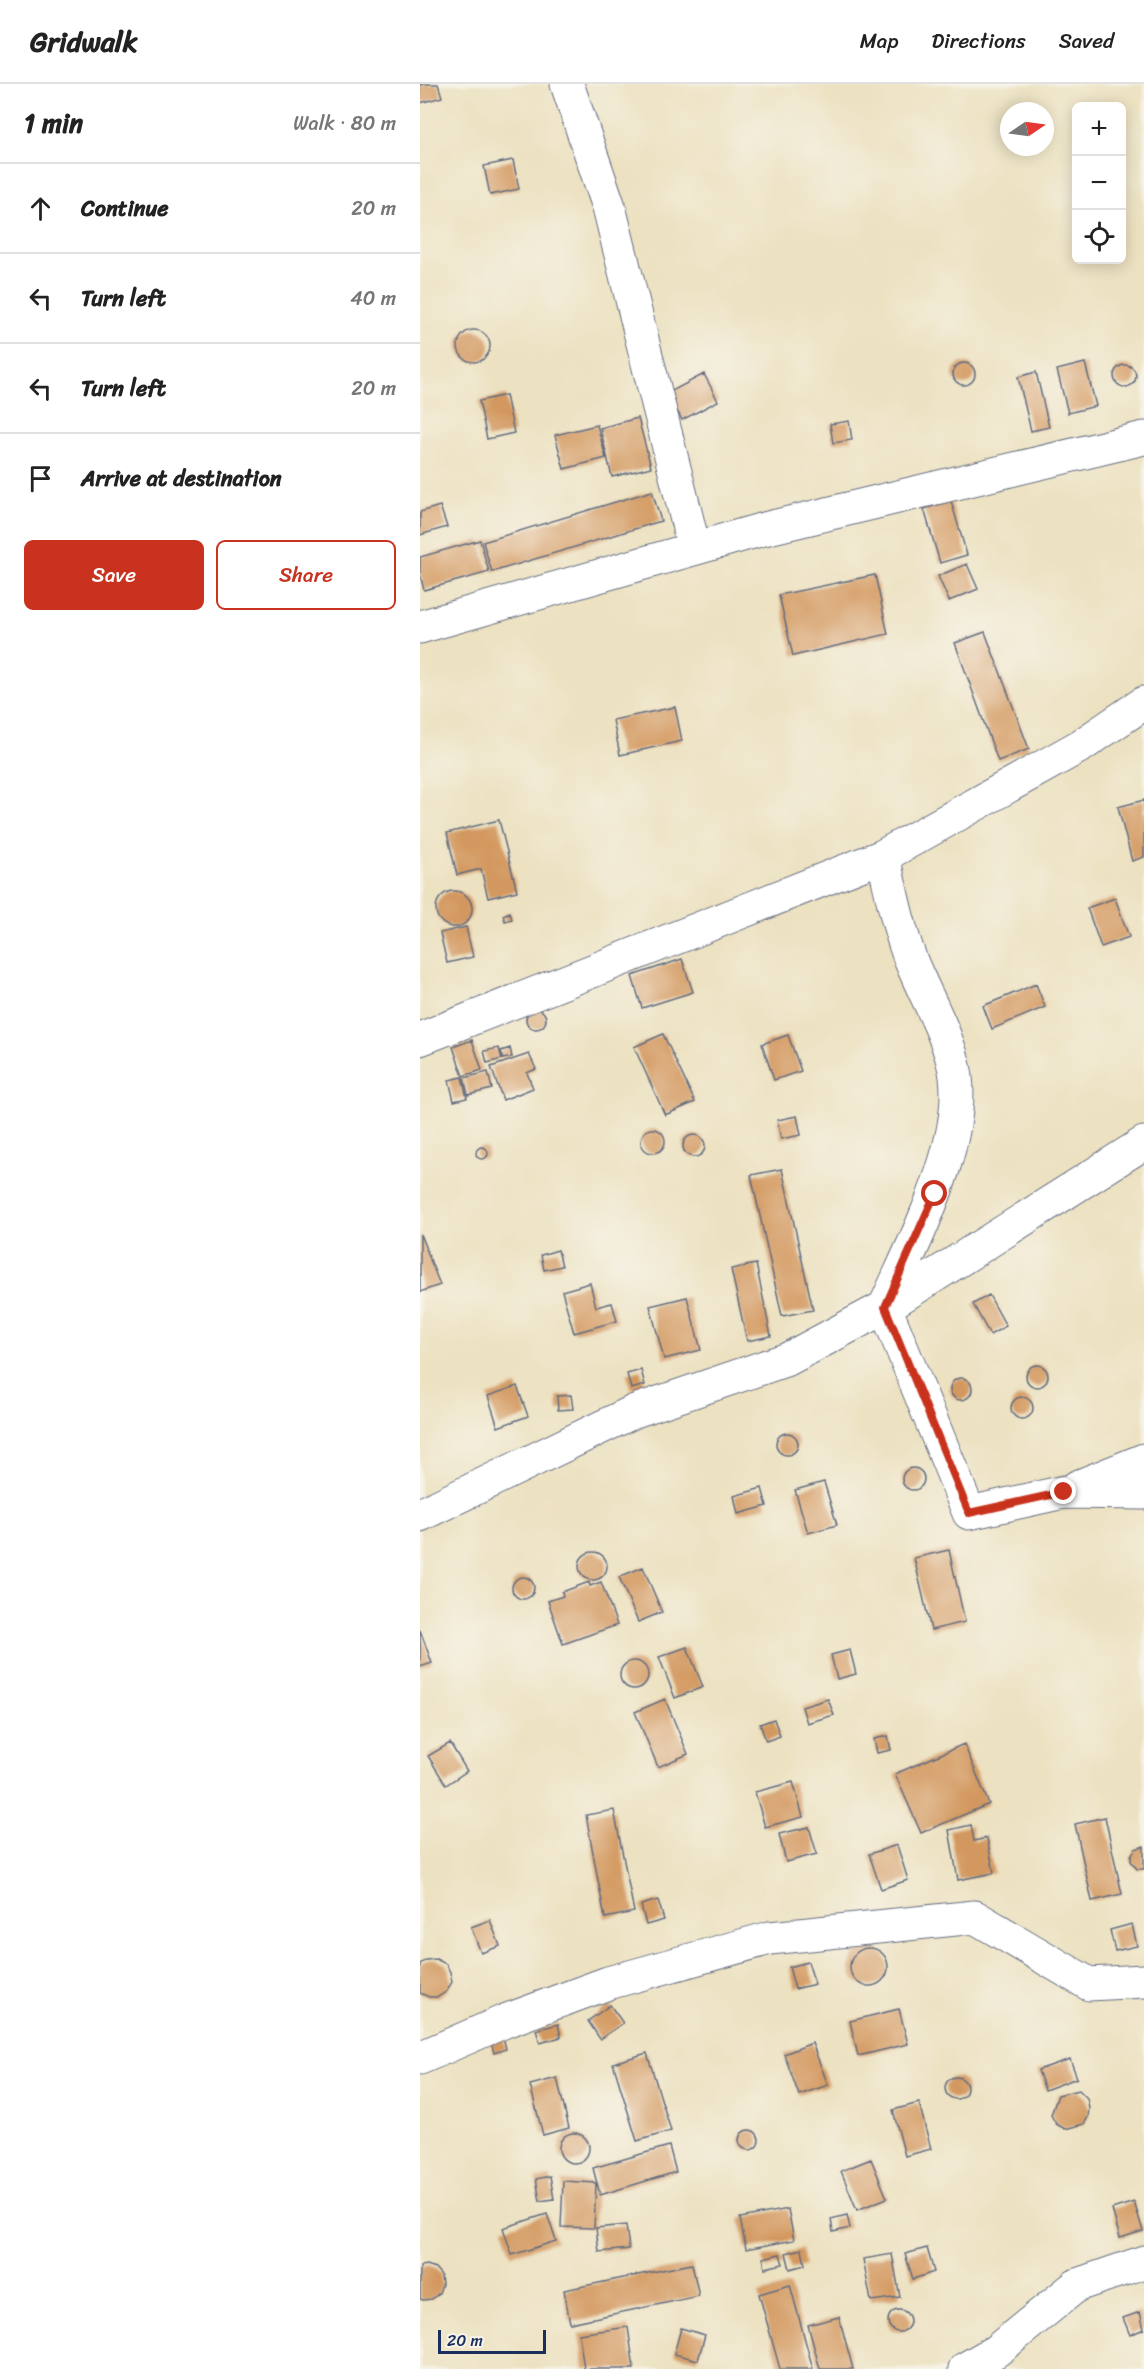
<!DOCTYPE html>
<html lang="en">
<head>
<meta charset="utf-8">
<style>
	:root { --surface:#fff; --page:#f2f2f2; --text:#222; --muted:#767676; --line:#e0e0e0; --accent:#c8321e }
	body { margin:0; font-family:Sriracha,sans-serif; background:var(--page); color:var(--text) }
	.controls { position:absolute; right:18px; top:18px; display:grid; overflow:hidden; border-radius:9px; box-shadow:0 3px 15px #0003 }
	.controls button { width:54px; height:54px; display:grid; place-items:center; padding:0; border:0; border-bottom:2px solid var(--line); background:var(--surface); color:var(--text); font:30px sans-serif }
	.compass { position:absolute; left:580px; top:18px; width:54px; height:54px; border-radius:50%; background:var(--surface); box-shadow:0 3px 15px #0003; rotate:77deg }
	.scale { position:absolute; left:18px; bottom:15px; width:108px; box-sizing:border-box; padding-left:6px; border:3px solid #1b2f5e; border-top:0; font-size:16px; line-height:21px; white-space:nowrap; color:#1b2f5e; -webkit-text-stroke:4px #f7f3e8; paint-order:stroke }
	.stop { position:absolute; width:18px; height:18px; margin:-14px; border:4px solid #c8321e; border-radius:50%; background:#fff }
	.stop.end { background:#c8321e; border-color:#fff; box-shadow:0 2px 6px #0008 }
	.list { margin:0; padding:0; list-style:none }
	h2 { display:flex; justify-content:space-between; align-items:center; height:78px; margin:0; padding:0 24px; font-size:26px }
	h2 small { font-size:20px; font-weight:400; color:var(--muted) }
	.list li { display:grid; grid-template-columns:39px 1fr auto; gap:18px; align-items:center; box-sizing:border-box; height:90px; padding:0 24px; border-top:2px solid var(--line) }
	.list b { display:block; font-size:22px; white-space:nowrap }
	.list em { font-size:20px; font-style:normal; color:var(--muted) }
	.actions { display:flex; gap:12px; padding:18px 24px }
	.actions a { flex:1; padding:14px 0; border:2px solid var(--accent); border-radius:9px; text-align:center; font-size:21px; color:var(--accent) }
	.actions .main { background:var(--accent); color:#fff }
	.icon { flex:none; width:33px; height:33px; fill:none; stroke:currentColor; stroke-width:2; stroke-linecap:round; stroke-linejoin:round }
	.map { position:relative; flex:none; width:724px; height:2285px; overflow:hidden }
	header { display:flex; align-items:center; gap:36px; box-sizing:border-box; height:84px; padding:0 30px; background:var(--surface); border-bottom:2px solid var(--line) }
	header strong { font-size:28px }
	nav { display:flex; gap:33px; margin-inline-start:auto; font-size:21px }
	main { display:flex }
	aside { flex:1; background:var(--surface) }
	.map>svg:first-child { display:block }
	.building { fill:#d3985e }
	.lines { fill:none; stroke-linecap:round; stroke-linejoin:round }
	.minor-casing { stroke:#646d80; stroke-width:35 }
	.minor { stroke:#fff; stroke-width:33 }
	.route { stroke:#c8321e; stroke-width:8 }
</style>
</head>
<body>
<header>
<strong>Gridwalk</strong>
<nav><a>Map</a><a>Directions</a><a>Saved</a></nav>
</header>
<main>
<aside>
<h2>1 min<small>Walk · 80 m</small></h2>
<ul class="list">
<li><svg class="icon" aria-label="ahead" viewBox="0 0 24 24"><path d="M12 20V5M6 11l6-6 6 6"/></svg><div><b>Continue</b></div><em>20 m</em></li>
<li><svg class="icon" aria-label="left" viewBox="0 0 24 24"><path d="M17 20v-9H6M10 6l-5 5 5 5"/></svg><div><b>Turn left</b></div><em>40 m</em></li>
<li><svg class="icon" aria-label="left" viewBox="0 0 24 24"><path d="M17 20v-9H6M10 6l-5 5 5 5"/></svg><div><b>Turn left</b></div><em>20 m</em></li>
<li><svg class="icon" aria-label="arrive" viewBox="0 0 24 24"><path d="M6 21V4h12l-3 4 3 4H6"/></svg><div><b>Arrive at destination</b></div></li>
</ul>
<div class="actions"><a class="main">Save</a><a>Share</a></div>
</aside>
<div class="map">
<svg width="724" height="2285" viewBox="0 0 724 2285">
	<rect width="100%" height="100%" fill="#f7f3e8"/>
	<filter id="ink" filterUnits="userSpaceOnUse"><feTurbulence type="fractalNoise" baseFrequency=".0167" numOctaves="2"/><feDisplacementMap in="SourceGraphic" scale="12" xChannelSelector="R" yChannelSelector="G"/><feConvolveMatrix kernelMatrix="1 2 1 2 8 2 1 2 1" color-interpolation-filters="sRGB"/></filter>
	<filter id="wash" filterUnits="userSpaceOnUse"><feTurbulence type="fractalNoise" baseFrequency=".008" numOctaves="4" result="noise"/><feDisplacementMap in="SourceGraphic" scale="24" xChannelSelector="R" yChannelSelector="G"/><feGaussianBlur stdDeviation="1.35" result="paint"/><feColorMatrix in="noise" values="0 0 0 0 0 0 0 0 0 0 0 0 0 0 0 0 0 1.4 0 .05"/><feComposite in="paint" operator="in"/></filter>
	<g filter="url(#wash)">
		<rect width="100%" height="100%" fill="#ece1c0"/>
		<g id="blocks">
			<!-- building -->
			<path class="building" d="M 0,0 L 18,0 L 22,13 L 0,19 Z
				M 93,76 L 99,105 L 70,111 L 64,82 Z
				M38 262a16 16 0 1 1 32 0a16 16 0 1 1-32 0Z
				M 665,279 L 676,322 L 648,329 L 637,286 Z
				M533 290a11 11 0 1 1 22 0a11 11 0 1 1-22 0Z
				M694 292a11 11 0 1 1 22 0a11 11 0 1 1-22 0Z
				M 616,288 L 629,343 L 611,347 L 598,293 Z
				M 284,290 L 298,317 L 262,336 L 248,309 Z
				M 86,311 L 94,349 L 67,355 L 59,317 Z
				M 218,334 L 231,383 L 192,393 L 180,344 Z
				M 429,337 L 432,356 L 413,359 L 410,340 Z
				M 177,341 L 186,374 L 144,385 L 135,351 Z
				M 232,407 L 241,437 L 72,488 L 63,458 Z
				M 531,417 L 547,471 L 520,479 L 504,425 Z
				M 20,422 L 27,443 L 0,451 L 0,428 Z
				M 60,456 L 69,488 L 4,506 L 0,490 L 0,473 Z
				M 547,480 L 558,505 L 529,517 L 518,492 Z
				M 455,491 L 468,550 L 373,572 L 359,511 Z
				M 565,548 L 609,665 L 578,677 L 535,559 Z
				M 255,623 L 262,657 L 200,671 L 193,636 Z
				M 724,716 L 724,773 L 712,777 L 698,723 Z
				M 79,736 L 97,807 L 68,814 L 61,785 L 37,791 L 27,749 Z
				M16 825a18 18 0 1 1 36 0a18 18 0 1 1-36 0Z
				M 695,814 L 709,853 L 681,863 L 667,824 Z
				M 90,828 L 92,835 L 85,837 L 83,831 Z
				M 46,843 L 53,873 L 27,879 L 20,849 Z
				M 262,875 L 273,908 L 222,924 L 212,892 Z
				M 616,900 L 625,923 L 572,945 L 563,922 Z
				M106 935a10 10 0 1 1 20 0a10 10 0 1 1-20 0Z
				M 243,950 L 275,1018 L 245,1031 L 214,963 Z
				M 368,951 L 381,987 L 354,996 L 342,960 Z
				M 52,956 L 62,986 L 43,992 L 33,963 Z
				M 79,964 L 82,975 L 67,979 L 64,967 Z
				M 90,964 L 92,973 L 83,975 L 81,967 Z
				M 109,970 L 116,985 L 107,989 L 113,1004 L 83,1016 L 71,983 Z
				M 68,988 L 72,1005 L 48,1011 L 44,994 Z
				M 42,993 L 47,1014 L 34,1017 L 29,996 Z
				M 377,1032 L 381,1051 L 361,1055 L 357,1036 Z
				M221 1057a12 12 0 1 1 24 0a12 12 0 1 1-24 0Z
				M263 1062a11 11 0 1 1 22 0a11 11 0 1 1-22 0Z
				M56 1069a6 6 0 1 1 12 0a6 6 0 1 1-12 0Z
				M 362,1085 L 393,1226 L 362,1232 L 331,1091 Z
				M 0,1150 L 20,1201 L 0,1208 Z
				M 138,1166 L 142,1182 L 124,1186 L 121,1171 Z
				M 336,1180 L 351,1252 L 327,1257 L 311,1185 Z
				M 170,1199 L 176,1223 L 192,1219 L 197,1237 L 154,1249 L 142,1207 Z
				M 569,1211 L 586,1242 L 570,1251 L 553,1220 Z
				M 267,1213 L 281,1266 L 244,1275 L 230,1222 Z
				M606 1292a11 11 0 1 1 22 0a11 11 0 1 1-22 0Z
				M 221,1286 L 225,1301 L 211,1305 L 207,1290 Z
				M530 1305a11 11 0 1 1 22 0a11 11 0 1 1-22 0Z
				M 97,1302 L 108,1332 L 78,1343 L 68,1312 Z
				M 151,1311 L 153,1325 L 138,1326 L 137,1312 Z
				M591 1324a11 11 0 1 1 22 0a11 11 0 1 1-22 0Z
				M356 1360a11 11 0 1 1 22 0a11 11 0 1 1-22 0Z
				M482 1395a11 11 0 1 1 22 0a11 11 0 1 1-22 0Z
				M 404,1398 L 417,1441 L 388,1449 L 375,1406 Z
				M 342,1404 L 347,1422 L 318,1430 L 314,1412 Z
				M 529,1466 L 545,1538 L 511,1546 L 494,1474 Z
				M159 1482a14 14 0 1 1 28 0a14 14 0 1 1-28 0Z
				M 223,1483 L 242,1528 L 218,1538 L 199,1493 Z
				M92 1504a11 11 0 1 1 22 0a11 11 0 1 1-22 0Z
				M 169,1498 L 170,1502 L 181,1498 L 197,1541 L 143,1560 L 128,1517 L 143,1512 L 142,1508 Z
				M 0,1546 L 12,1579 L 0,1583 Z
				M 267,1563 L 283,1603 L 255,1614 L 239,1573 Z
				M 430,1566 L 436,1590 L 417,1595 L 411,1571 Z
				M200 1591a14 14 0 1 1 28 0a14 14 0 1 1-28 0Z
				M 245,1615 L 268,1670 L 238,1683 L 215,1628 Z
				M 408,1615 L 414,1631 L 387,1639 L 382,1623 Z
				M 354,1635 L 360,1652 L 346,1657 L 340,1640 Z
				M 468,1652 L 471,1666 L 457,1669 L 454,1655 Z
				M 30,1659 L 47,1687 L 26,1701 L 8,1672 Z
				M 544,1660 L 569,1720 L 501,1749 L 475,1690 Z
				M 373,1698 L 383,1733 L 345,1743 L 335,1708 Z
				M 194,1726 L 214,1828 L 185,1834 L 166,1731 Z
				M 685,1733 L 702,1810 L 672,1817 L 655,1740 Z
				M 551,1741 L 554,1757 L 567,1754 L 574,1789 L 538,1796 L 529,1746 Z
				M 389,1743 L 397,1770 L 366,1778 L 359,1750 Z
				M 477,1761 L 488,1796 L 461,1805 L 449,1770 Z
				M 724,1762 L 724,1785 L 717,1785 L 711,1777 L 711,1772 L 715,1765 Z
				M 238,1816 L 244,1836 L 226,1841 L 221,1821 Z
				M 70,1836 L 80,1862 L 61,1869 L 51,1843 Z
				M 712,1840 L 717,1862 L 695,1867 L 690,1846 Z
				M430 1883a19 19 0 1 1 38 0a19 19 0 1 1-38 0Z
				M 16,1875 L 26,1880 L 30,1888 L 32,1898 L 27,1907 L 18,1913 L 9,1913 L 0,1909 L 0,1880 L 6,1876 Z
				M 388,1878 L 395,1900 L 375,1905 L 369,1883 Z
				M 190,1921 L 203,1939 L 180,1955 L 168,1937 Z
				M 479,1925 L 488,1960 L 438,1972 L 430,1937 Z
				M 138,1940 L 141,1953 L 120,1959 L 116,1946 Z
				M 83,1952 L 86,1965 L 74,1969 L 70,1955 Z
				M 392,1959 L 408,2001 L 379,2011 L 364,1970 Z
				M 227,1969 L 251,2047 L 217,2057 L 193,1979 Z
				M 650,1975 L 657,1994 L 625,2006 L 618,1986 Z
				M525 2004a11 11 0 1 1 22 0a11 11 0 1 1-22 0Z
				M 137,1994 L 149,2044 L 123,2051 L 110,2001 Z
				M 659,2006 L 667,2014 L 669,2024 L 668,2033 L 664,2040 L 645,2045 L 636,2040 L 631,2031 L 638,2011 Z
				M 499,2019 L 511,2065 L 485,2072 L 473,2026 Z
				M319 2056a10 10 0 1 1 20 0a10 10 0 1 1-20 0Z
				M139 2064a15 15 0 1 1 30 0a15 15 0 1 1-30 0Z
				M 249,2062 L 256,2088 L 180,2111 L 173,2084 Z
				M 451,2075 L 467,2114 L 437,2126 L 421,2087 Z
				M 130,2092 L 134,2115 L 120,2117 L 116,2095 Z
				M 143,2097 L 176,2099 L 174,2144 L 141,2143 Z
				M 714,2118 L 723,2147 L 700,2154 L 692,2125 Z
				M 368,2125 L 374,2156 L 326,2165 L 320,2134 Z
				M 127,2130 L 136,2157 L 92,2171 L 83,2144 Z
				M 427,2131 L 430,2144 L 413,2148 L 411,2135 Z
				M 206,2141 L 209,2165 L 179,2168 L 176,2144 Z
				M 507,2164 L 514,2188 L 493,2195 L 485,2170 Z
				M 382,2165 L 385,2181 L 370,2185 L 366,2169 Z
				M 360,2170 L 363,2180 L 345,2184 L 343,2174 Z
				M 472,2170 L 480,2213 L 451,2217 L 443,2175 Z
				M 272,2180 L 279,2212 L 150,2239 L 144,2206 Z
				M 7,2181 L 15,2184 L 21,2191 L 22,2200 L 19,2209 L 12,2215 L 3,2216 L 0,2215 L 0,2182 Z
				M 370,2201 L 393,2285 L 360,2285 L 339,2210 Z
				M468 2237a11 11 0 1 1 22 0a11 11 0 1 1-22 0Z
				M 720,2228 L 724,2245 L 710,2251 L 703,2234 Z
				M 419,2233 L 433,2285 L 400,2285 L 388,2241 Z
				M 208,2243 L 214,2285 L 164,2285 L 159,2250 Z
				M 261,2244 L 285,2251 L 278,2276 L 254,2270 Z"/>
		</g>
	</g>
	<g filter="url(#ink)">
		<use href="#blocks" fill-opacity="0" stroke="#646d80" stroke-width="1.5"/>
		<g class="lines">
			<defs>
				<path id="minor" d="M 147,0 L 189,123 L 274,464
					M 0,543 L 340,446 L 724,354
					M 463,772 C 471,807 478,843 491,877 C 505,911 524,943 533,978 C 553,1048 493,1159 465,1223 L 549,1429 L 644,1408 L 724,1409
					M 0,955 L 463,772 L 662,661 L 724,619
					M 657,1403 L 724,1376
					M 0,1431 L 215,1327 L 368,1275 L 465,1223 L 724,1059
					M 0,1974 L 85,1937 L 188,1899 L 350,1854 L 555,1833 L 669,1900 L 724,1897
					M 545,2285 L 576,2267 L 657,2201 L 724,2178"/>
			</defs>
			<!-- minor casing -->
			<use href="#minor" class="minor-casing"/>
			<!-- minor -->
			<use href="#minor" class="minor"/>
		</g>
	</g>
	<g class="lines" filter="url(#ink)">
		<!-- route -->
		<path class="route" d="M 515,1110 L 465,1223 L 549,1429 L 644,1408"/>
	</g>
</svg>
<div class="controls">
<button>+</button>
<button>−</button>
<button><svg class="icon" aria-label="locate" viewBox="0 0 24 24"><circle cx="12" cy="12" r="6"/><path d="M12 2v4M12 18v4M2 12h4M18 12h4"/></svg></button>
</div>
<svg class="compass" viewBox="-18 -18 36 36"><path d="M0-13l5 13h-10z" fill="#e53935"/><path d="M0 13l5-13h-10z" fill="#767676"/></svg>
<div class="scale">20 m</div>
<div class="stop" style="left:515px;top:1110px"></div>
<div class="stop end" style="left:644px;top:1408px"></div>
</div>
</main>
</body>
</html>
